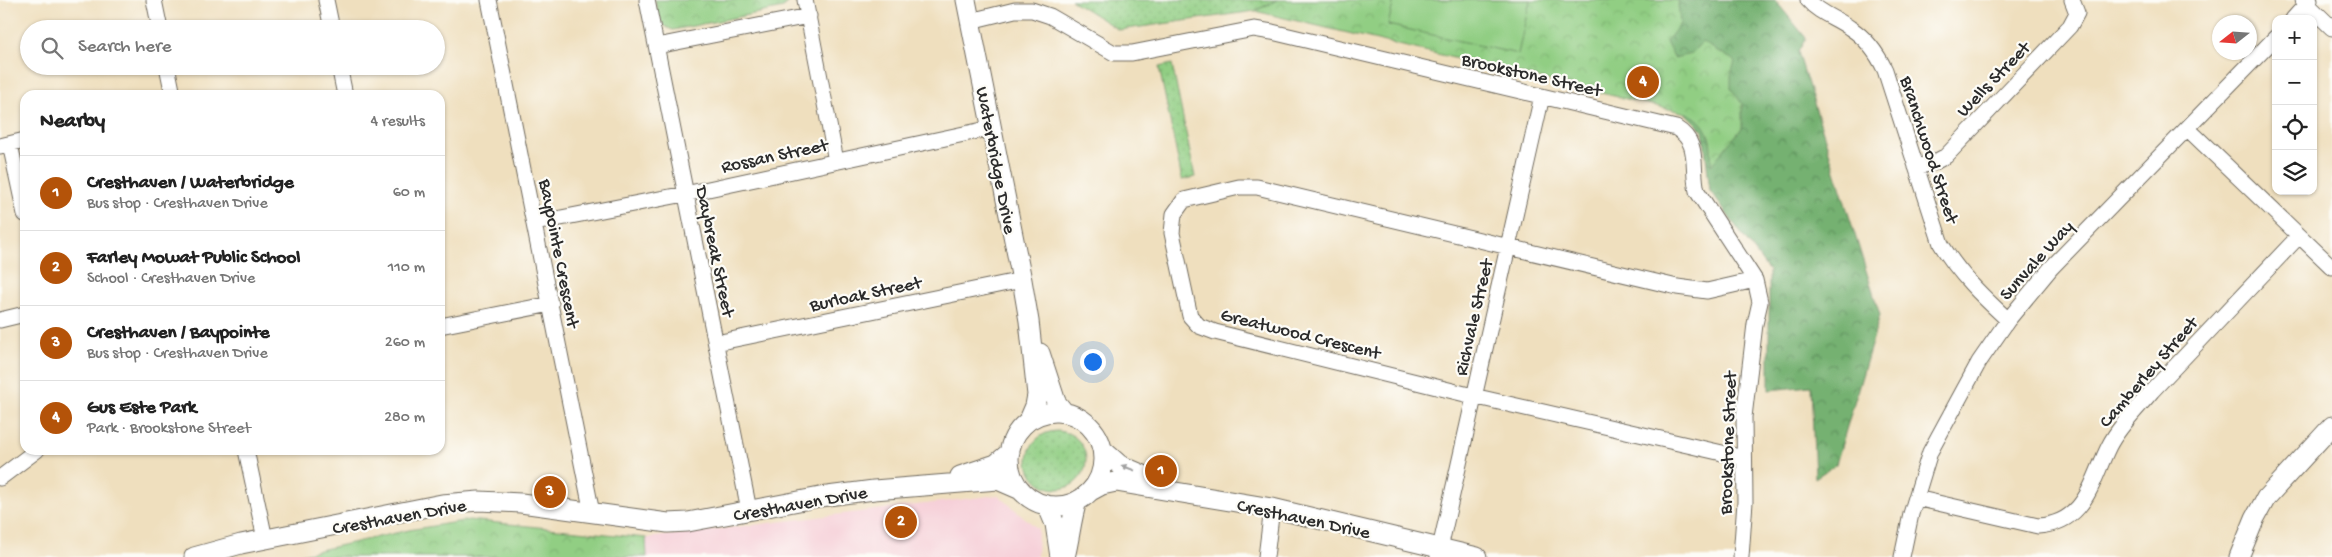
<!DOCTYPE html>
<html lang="en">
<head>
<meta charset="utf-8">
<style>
	:root { --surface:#fff; --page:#f6f6f6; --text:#222; --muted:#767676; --line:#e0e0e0; --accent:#b45309 }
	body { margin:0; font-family:"Gochi Hand",sans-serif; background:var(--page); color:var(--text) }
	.controls { position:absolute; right:15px; top:15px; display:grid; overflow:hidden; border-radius:10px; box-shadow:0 1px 4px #0004 }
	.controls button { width:45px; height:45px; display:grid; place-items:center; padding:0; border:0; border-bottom:1px solid var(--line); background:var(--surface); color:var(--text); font:25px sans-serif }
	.compass { position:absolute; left:2212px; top:15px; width:45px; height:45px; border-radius:50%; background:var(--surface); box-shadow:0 1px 4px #0004; rotate:253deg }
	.you { position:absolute; left:1092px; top:361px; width:18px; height:18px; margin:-12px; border:4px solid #fff; border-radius:50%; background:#1a73e8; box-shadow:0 0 0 8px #1a73e833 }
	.badge { display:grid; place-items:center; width:32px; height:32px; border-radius:50%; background:var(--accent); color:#fff; font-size:16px; font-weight:700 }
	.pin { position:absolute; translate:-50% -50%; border:2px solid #fff; box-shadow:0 1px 5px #0006 }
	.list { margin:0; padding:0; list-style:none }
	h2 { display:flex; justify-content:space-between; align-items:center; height:65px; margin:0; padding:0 20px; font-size:21px }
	h2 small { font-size:16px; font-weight:400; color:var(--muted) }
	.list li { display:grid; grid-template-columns:32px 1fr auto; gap:15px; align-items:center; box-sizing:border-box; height:75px; padding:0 20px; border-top:1px solid var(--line) }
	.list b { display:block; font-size:19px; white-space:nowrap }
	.list p { margin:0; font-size:16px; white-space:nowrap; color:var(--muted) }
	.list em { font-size:16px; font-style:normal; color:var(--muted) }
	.icon { flex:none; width:28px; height:28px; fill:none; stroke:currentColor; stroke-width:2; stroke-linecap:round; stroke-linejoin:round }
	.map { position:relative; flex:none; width:2332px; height:557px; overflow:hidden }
	.search { position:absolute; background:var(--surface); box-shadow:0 1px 4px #0004; left:20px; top:20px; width:425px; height:55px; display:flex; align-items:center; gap:12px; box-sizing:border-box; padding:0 18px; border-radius:28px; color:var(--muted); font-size:19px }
	.panel { position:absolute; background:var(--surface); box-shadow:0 1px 4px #0004; left:20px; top:90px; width:425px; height:365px; border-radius:15px }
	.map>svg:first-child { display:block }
	.built { fill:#f6cfd8 }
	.grass { fill:url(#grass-dots); stroke:#5e7c57 }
	.forest { fill:url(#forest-crowns); stroke:#506e4e }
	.park { fill:url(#park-crowns); stroke:#5e7c57 }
	.garden { fill:#91ce83; stroke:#5e7c57 }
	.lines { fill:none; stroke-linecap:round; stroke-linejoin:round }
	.minor-casing { stroke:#706a5e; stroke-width:17 }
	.tertiary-casing { stroke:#706a5e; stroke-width:21 }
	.minor { stroke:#fff; stroke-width:15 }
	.tertiary { stroke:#fff; stroke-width:19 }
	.oneway { fill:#a0a0a0 }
	.labels { text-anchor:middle; stroke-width:4.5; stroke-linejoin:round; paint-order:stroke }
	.street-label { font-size:19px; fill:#2b2b2b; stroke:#fdfcf7 }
</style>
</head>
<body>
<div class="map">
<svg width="2332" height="557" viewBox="0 0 2332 557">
	<defs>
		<pattern id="grass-dots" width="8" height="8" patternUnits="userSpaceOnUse" patternTransform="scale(1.25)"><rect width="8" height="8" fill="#91ce83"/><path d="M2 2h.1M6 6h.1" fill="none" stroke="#7db171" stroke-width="1.8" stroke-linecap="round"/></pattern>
		<pattern id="forest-crowns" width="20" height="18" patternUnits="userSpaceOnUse" patternTransform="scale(1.25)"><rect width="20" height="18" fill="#74b171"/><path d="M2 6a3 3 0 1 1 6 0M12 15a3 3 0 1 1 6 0" fill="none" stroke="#5f905d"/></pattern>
		<pattern id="park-crowns" width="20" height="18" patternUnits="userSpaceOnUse" patternTransform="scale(1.25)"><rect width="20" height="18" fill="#91ce83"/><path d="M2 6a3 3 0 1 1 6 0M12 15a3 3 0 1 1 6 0" fill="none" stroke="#7db171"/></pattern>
	</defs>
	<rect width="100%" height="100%" fill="#fdfcf7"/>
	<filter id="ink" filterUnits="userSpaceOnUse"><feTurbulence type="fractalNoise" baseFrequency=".02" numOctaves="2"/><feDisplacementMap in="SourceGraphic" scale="10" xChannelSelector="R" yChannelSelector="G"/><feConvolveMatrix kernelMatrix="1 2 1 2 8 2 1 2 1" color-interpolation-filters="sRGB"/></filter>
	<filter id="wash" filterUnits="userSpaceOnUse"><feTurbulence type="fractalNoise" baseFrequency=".0096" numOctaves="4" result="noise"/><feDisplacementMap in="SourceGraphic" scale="20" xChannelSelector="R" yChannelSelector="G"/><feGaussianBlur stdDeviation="1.12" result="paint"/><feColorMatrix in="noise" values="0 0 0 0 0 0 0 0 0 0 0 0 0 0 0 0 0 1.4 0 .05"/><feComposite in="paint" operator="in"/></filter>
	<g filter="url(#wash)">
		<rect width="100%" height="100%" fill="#efdfbe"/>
		<!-- built -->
		<path class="built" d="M 998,495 L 1038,529 L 1037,557 L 647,557 L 646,538 Z"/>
		<!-- grass -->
		<path class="grass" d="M 1071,0 L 1277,0 L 1255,11 L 1119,30 Z
			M 1172,64 L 1195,177 L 1182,180 L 1159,67 Z
			M1028 460a29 29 0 1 1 58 0a29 29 0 1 1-58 0Z"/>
		<!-- forest -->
		<path class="forest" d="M 1599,0 L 1775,0 L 1806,38 L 1798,52 L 1880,315 L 1836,464 L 1815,478 L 1811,386 L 1769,390 L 1769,271 L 1710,191 L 1703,131 L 1680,108 Z"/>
		<!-- park -->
		<path class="park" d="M 655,0 L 789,0 L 783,8 L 673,30 C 658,25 658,14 655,0 Z
			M 1277,0 L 1678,0 L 1680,24 L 1666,42 L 1674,58 L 1691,54 L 1702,42 L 1735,61 L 1731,75 L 1731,88 L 1742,104 L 1742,128 L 1711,165 C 1712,144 1711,126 1690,114 L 1255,11 Z
			M 469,520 L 646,538 L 647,557 L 289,557 L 409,530 Z"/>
		<!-- garden -->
		<path class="garden" d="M 1394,0 L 1530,0 L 1518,54 L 1388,25 Z"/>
	</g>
	<g filter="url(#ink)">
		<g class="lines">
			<defs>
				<path id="minor" d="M 154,0 L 160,29
					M 326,0 L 332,29
					M 489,0 L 592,513
					M 647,0 L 749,510
					M 805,0 L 836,161
					M 1808,0 C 1820,14 1835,17 1850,28 C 1866,38 1877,53 1885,70 L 1941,244 C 1959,274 1982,296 2008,320
					M 2303,0 L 2332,28
					M 2293,19 L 2310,0
					M 970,21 L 1015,10 L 1032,10 L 1050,16 L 1114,53 L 1132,53 L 1254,29 L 1272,32 L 1676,128 C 1701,143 1691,167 1697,191 L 1755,280 L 1760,302 L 1755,324 L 1744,417 L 1745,502 L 1741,557
					M 657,46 L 809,16
					M 167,66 L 173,95
					M 339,66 L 345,95
					M 2188,129 L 2332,267
					M 10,144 L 25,214
					M 0,146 L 25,140
					M 1916,167 L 1933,163 L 1946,156 L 2070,26 L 2077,13 L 2072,0
					M 535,223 L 685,194 L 992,128
					M 0,320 L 25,314
					M 440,326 L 551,304
					M 716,343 L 1022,280
					M 246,450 L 265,539
					M 1744,458 L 1473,396 L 1215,332 L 1199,326 L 1190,316 L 1172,233 L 1174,214 L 1184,200 L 1239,187 L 1257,187 L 1677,287 L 1707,291 L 1755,280
					M 0,478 L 37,450
					M 1916,498 L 2038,526 C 2086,523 2091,482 2109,446 C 2119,426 2138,408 2152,391 L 2299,236
					M 1266,557 L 1272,508
					M 1438,557 L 1542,96
					M 1902,557 L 1911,514 L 1930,452 L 1979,362 L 2008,320 L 2051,268 L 2276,37"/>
				<path id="tertiary" d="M 966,0 L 1022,280 L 1029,321 L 1037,395 L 1035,406 L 1029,420
					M 1040,353 L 1056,402 L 1064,412
					M1009 459a47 47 0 1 1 94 0a47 47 0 1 1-94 0Z
					M 1103,450 L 1120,465 L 1162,483
					M 960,476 L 996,464 L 1010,452
					M 1089,492 L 1102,485 L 1116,482 L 1272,508 L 1477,557
					M 1047,505 L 1055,524 L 1060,557
					M 194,557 L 241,544 L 442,504 L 479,501 L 521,503 L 668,523 L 688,522 L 820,497 L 874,490 L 998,480 L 1021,490
					M 1065,557 C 1070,538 1071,520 1077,501
					M 2239,557 L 2255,518 L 2266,498 L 2332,426"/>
			</defs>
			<!-- minor casing -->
			<use href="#minor" class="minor-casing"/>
			<!-- tertiary casing -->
			<use href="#tertiary" class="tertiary-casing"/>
			<!-- minor -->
			<use href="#minor" class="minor"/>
			<!-- tertiary -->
			<use href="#tertiary" class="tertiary"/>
		</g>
		<!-- one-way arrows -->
		<defs><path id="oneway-solid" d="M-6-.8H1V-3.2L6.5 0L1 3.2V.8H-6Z" transform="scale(1.25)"/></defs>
		<use class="oneway" href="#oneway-solid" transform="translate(1128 468) rotate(-159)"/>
	</g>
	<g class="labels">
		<!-- street labels -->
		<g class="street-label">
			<text transform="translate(1532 73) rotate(13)" y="7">Brookstone Street</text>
			<text transform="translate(1992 78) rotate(-46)" y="7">Wells Street</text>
			<text transform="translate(1931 149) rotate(72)" y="7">Branchwood Street</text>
			<text transform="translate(774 154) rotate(-12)" y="7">Rossan Street</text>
			<text transform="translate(998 160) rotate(79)" y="7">Waterbridge Drive</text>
			<text transform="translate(717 251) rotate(78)" y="7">Daybreak Street</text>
			<text transform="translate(561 253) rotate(79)" y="7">Baypointe Crescent</text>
			<text transform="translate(2035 259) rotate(-48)" y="7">Sunvale Way</text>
			<text transform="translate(865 292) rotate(-12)" y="7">Burloak Street</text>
			<text transform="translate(1472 317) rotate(-77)" y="7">Richvale Street</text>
			<text transform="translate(1301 332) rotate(14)" y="7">Greatwood Crescent</text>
			<text transform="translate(2147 371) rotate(-49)" y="7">Camberley Street</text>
			<text transform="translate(1726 443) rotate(-88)" y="7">Brookstone Street</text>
			<text transform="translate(800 502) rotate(-10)" y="7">Cresthaven Drive</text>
			<text transform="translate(399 515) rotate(-10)" y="7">Cresthaven Drive</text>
			<text transform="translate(1304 517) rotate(12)" y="7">Cresthaven Drive</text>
		</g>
	</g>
</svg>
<div class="controls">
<button>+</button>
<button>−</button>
<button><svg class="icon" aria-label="locate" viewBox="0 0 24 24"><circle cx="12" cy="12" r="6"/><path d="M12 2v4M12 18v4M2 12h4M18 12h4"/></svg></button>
<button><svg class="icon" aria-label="layers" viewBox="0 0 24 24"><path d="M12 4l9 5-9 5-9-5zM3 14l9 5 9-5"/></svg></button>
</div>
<svg class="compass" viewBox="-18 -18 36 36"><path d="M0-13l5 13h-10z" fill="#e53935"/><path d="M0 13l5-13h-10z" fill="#767676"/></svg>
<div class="you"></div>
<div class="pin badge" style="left:1161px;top:471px">1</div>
<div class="pin badge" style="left:901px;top:522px">2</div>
<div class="pin badge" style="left:550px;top:492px">3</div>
<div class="pin badge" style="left:1643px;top:82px">4</div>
<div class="search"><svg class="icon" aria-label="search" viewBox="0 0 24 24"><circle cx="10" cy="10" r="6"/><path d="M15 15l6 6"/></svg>Search here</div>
<section class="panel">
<h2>Nearby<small>4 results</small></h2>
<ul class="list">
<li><span class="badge">1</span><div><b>Cresthaven / Waterbridge</b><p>Bus stop · Cresthaven Drive</p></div><em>60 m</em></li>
<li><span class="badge">2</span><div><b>Farley Mowat Public School</b><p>School · Cresthaven Drive</p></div><em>110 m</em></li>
<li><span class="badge">3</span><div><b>Cresthaven / Baypointe</b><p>Bus stop · Cresthaven Drive</p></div><em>260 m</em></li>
<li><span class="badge">4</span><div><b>Gus Este Park</b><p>Park · Brookstone Street</p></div><em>280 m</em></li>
</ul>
</section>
</div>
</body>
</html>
